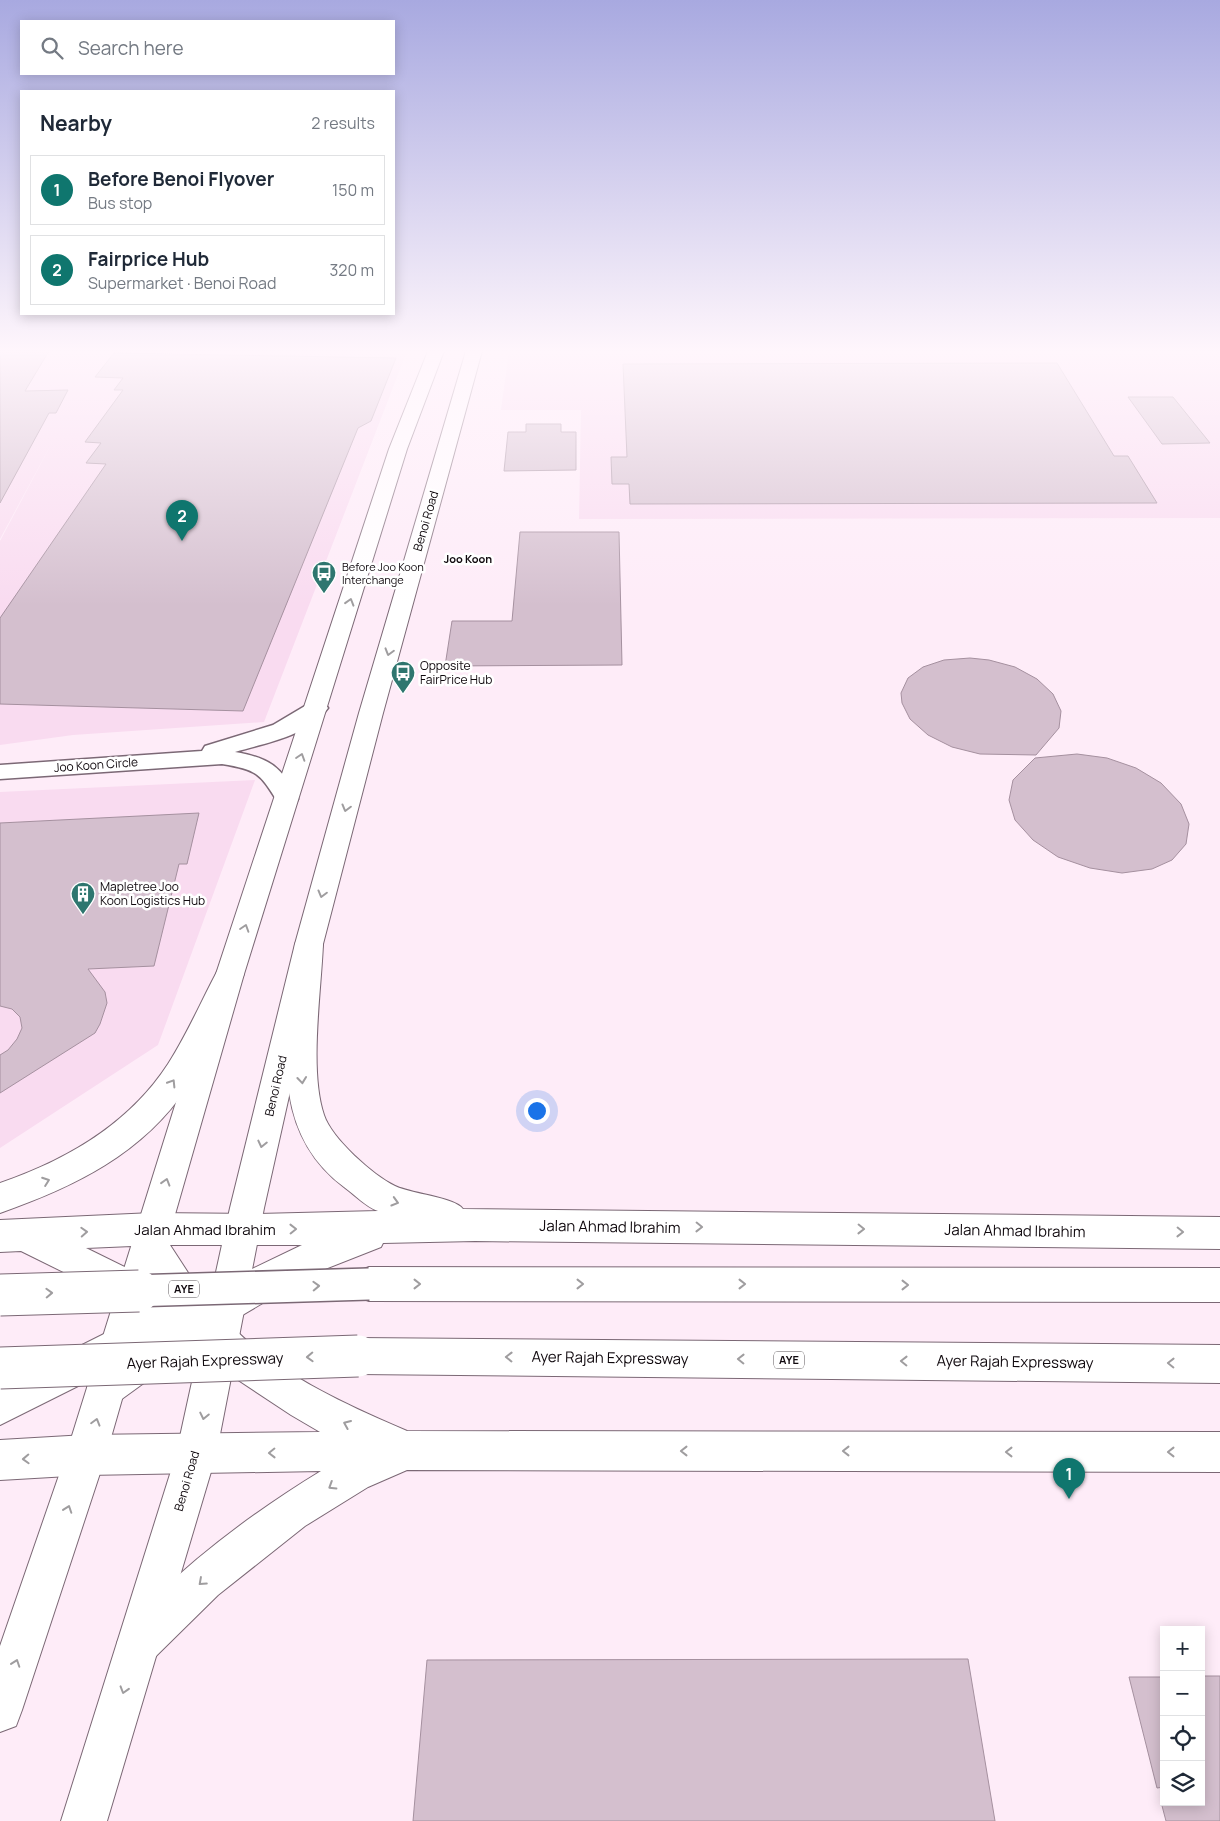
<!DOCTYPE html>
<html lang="en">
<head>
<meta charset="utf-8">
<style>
	:root { --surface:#fff; --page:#f2f2f3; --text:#1f2937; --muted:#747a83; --line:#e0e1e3; --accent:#0f766e }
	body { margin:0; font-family:Manrope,sans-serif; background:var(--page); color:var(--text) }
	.controls { position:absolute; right:15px; bottom:15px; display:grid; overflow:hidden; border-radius:0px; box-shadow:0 2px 12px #0003 }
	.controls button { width:45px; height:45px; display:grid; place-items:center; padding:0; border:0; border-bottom:1px solid var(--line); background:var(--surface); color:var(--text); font:25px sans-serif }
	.you { position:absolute; left:536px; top:1110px; width:18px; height:18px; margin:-12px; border:4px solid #fff; border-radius:50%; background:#1a73e8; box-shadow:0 0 0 8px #1a73e833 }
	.badge { display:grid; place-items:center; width:32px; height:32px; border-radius:50%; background:var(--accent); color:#fff; font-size:16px; font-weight:700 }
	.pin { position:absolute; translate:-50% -41px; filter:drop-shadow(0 1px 2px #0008) }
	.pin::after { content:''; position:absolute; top:26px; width:18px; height:15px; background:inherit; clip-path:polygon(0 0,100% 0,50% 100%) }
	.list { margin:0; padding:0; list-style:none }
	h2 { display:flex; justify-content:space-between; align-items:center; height:65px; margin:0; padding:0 20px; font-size:21px }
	h2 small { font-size:16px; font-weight:400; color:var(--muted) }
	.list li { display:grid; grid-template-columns:32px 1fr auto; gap:15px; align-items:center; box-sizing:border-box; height:70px; margin:0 10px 10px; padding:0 10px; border:1px solid var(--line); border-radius:0px }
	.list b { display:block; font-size:19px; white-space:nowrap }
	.list p { margin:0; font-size:16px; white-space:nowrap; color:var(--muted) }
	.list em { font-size:16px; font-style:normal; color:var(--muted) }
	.icon { flex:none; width:28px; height:28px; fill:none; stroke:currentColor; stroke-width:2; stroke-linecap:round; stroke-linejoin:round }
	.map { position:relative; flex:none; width:1220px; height:1821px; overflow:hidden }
	.search { position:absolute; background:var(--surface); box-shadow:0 2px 12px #0003; left:20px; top:20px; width:375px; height:55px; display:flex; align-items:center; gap:12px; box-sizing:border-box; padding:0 18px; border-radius:0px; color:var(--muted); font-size:19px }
	.panel { position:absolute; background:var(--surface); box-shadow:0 2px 12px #0003; left:20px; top:90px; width:375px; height:225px; border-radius:0px }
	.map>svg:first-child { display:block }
	.built { fill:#f9dbf0 }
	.building { fill:#d4bfce; stroke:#a5909f }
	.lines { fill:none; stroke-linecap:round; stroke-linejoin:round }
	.street-casing { stroke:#7b6875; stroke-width:3 }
	.secondary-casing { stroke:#7b6875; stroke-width:2 }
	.primary-casing { stroke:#7b6875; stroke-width:2 }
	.highway-casing { stroke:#7b6875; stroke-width:2 }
	.street { fill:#fff; fill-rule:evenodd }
	.secondary { fill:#fff; fill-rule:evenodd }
	.primary { fill:#fff; fill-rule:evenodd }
	.highway { fill:#fff; fill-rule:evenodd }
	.highway-bridge-far1-casing { stroke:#7b6875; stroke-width:34; stroke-linecap:butt }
	.highway-bridge-casing { stroke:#7b6875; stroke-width:43; stroke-linecap:butt }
	.highway-bridge-far1 { stroke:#fff; stroke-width:31 }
	.highway-bridge { stroke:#fff; stroke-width:41 }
	.oneway { stroke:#9f9d9f }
	.labels { text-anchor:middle; stroke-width:5; stroke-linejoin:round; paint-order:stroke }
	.far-neighbourhood-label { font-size:11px; font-weight:bold; fill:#10090e; stroke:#fff }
	.far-poi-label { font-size:11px; fill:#10090e; stroke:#fff; text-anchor:start }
	.shield { fill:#fff; stroke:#585356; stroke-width:1 }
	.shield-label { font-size:11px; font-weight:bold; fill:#10090e }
	.street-label { font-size:12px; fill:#10090e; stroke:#fff }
	.poi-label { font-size:12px; fill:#10090e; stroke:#fff; text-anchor:start }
	.near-street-label { font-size:15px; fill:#10090e; stroke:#fff }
</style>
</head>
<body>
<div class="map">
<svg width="1220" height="1821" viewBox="0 0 1220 1821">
	<rect width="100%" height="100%" fill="#feecf8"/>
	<!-- built -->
	<path class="built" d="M 0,351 L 407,351 L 264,722 L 73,735 L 0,745 L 0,541 L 54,439 L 0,539 Z
		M 509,351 L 1220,351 L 1220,518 L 579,519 L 581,410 L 501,410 Z
		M 255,780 L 158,1045 L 0,1148 L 0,792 Z"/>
	<!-- building -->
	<path class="building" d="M 0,351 L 49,351 L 25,391 L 68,390 L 56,413 L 49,413 L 0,503 Z
		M 114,353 L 396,358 L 371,421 L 358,428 L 243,711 L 0,704 L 0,618 L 106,464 L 86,463 L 101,443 L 85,442 L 123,390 L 114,390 L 123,378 L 95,377 Z
		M 1057,363 L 1114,456 L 1128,456 L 1157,503 L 630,504 L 629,484 L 612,484 L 611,457 L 627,457 L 623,364 Z
		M 1128,397 L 1173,397 L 1210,443 L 1162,444 Z
		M 526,424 L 561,424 L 561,432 L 576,432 L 576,470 L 504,471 L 508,432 L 526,432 Z
		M 520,532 L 619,532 L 622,665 L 445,666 L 452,621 L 512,621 Z
		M 970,658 L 989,660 L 1015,667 L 1037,679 L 1053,694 L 1061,711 L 1059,728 L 1036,755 L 980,754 L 952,747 L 928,735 L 910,719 L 902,703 L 901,693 L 908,678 L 923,667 L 944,660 Z
		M 1077,754 L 1107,758 L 1136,768 L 1161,783 L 1181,804 L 1189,824 L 1186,844 L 1172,860 L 1152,869 L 1122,873 L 1090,868 L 1058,857 L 1033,840 L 1015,820 L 1009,800 L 1013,780 L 1035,758 Z
		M 199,813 L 187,864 L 179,864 L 154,966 L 88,969 L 105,992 L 107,1003 L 100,1024 L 95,1033 L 0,1093 L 0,1055 L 8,1050 L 17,1039 L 22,1028 L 20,1017 L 12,1009 L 0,1006 L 0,823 Z
		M 968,1659 L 995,1821 L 413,1821 L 427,1660 Z
		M 1201,1676 L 1220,1676 L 1220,1821 L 1166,1821 L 1161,1802 L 1201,1802 Z
		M 1129,1677 L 1164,1677 L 1164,1787 L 1157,1788 Z"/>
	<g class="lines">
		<defs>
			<path id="street" d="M 317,701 L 324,703 L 328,708 C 309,736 265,743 235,752 C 270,758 282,767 298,799 L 295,804 L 287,807 L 279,804 C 260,774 259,770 222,764 L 0,779 L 0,765 L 202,751 L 205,746 L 273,725 L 310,703 Z"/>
			<path id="secondary" d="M 428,351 L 444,351 L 407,449 L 244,974 L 106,1455 L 22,1710 L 16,1726 L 0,1732 L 0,1646 L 66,1455 L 216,974 L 389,449 Z
				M 466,351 L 482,351 L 383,713 L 323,944 L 264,1208 L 216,1455 L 107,1821 L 61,1821 L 176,1455 L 230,1208 L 295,944 L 359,713 Z"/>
			<path id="primary" d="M 309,933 L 319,936 L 323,944 C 321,992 309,1071 324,1115 C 332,1139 373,1175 395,1186 C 411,1194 454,1197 463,1209 L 1220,1217 L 1220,1249 L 475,1241 L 383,1243 L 381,1247 L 310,1275 L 229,1323 C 273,1372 346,1405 407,1431 L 1220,1432 L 1220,1472 L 407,1470 L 368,1487 L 305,1526 L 218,1595 L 154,1658 L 139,1665 L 124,1658 L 117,1643 C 126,1623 141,1611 156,1596 C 206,1548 262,1507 321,1471 L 86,1475 L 0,1480 L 0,1440 L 86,1435 L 320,1432 L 291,1415 L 220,1368 L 199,1343 L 119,1401 L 106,1407 L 93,1401 L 87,1388 L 90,1380 L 0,1425 L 0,1386 L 104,1334 L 164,1299 L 132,1246 L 86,1248 L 143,1276 L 148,1288 L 143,1300 L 130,1305 L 21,1251 L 0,1252 L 0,1220 L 153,1213 L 258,1214 L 378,1211 C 366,1207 355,1195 344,1187 C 264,1127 289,1031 295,944 L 299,936 ZM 170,1245 L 302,1245 L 252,1269 L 209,1294 L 207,1289 L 196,1285 Z
				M 230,963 L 240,966 L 244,974 C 226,1011 211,1051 188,1086 C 143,1154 74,1187 0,1213 L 0,1183 C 67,1160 129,1124 168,1064 C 188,1033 202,999 220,966 Z"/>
			<path id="highway" d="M 369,1267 L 1220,1268 L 1220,1302 L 369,1301 L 356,1296 L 351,1284 L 356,1272 Z
				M 358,1338 L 1220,1345 L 1220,1383 L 358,1374 L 345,1369 L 340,1356 L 345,1343 Z"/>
		</defs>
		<!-- street casing -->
		<use href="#street" class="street-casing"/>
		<!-- secondary casing -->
		<use href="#secondary" class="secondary-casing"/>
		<!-- primary casing -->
		<use href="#primary" class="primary-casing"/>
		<!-- highway casing -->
		<use href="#highway" class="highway-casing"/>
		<!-- street -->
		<use href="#street" class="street"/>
		<!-- secondary -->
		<use href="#secondary" class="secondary"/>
		<!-- primary -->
		<use href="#primary" class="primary"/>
		<!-- highway -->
		<use href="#highway" class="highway"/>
		<defs>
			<path id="highway-bridge-far1" d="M 97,1292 L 369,1284"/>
			<path id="highway-bridge" d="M 0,1295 L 139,1291
				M 0,1368 L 358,1356"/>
		</defs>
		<!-- highway-bridge-far1 casing -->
		<use href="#highway-bridge-far1" class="highway-bridge-far1-casing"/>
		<!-- highway-bridge casing -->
		<use href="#highway-bridge" class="highway-bridge-casing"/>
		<!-- highway-bridge-far1 -->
		<use href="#highway-bridge-far1" class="highway-bridge-far1"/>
		<!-- highway-bridge -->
		<use href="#highway-bridge" class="highway-bridge"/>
	</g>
	<!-- one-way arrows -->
	<defs><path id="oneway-chevron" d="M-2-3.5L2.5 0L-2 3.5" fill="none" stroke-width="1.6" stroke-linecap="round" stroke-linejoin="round" transform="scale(1.25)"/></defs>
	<g class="oneway">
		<use href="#oneway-chevron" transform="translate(350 602) rotate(-73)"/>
		<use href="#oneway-chevron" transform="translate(389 652) rotate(106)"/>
		<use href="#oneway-chevron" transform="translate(301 757) rotate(-72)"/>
		<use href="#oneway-chevron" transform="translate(346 808) rotate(105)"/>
		<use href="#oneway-chevron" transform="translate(322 894) rotate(105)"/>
		<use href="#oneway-chevron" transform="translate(245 928) rotate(-72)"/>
		<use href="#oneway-chevron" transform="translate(302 1080) rotate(84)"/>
		<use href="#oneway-chevron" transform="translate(172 1083) rotate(-58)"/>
		<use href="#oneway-chevron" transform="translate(262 1144) rotate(103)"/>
		<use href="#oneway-chevron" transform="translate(46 1181) rotate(-20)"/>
		<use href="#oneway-chevron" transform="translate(166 1182) rotate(-73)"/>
		<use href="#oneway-chevron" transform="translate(395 1202) rotate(16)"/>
		<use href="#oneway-chevron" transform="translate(699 1227) rotate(1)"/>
		<use href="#oneway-chevron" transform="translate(293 1229) rotate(-1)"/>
		<use href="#oneway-chevron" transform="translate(861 1229) rotate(1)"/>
		<use href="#oneway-chevron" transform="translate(84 1232) rotate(-3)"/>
		<use href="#oneway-chevron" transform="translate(1180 1232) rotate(1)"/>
		<use href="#oneway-chevron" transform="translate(417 1284)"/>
		<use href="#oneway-chevron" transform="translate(580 1284)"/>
		<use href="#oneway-chevron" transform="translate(742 1284)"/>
		<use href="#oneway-chevron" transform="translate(905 1285)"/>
		<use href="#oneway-chevron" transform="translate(316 1286) rotate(-2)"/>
		<use href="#oneway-chevron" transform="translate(49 1293) rotate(-2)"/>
		<use href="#oneway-chevron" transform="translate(310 1357) rotate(178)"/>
		<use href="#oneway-chevron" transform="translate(509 1357) rotate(-179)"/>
		<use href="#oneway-chevron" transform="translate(741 1359) rotate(-179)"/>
		<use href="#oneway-chevron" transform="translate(904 1361) rotate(-179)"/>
		<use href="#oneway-chevron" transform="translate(1171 1363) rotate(-179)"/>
		<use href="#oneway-chevron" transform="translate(204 1416) rotate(102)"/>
		<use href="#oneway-chevron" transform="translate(96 1422) rotate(-74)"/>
		<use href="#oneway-chevron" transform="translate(347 1424) rotate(-157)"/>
		<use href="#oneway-chevron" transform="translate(684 1451) rotate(-180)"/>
		<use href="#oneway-chevron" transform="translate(846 1451) rotate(-180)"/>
		<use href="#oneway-chevron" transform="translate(1009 1452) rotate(-180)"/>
		<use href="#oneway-chevron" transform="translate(1171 1452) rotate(-180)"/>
		<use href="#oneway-chevron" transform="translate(272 1453) rotate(179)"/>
		<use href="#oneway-chevron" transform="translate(26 1459) rotate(178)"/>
		<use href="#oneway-chevron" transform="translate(332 1486) rotate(148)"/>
		<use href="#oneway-chevron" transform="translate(68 1509) rotate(-71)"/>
		<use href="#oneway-chevron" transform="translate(202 1582) rotate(138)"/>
		<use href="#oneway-chevron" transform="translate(16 1663) rotate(-71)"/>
		<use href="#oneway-chevron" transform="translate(124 1690) rotate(107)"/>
	</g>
	<!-- sky -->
	<linearGradient id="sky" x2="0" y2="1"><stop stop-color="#a8a9e0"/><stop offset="0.58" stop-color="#fff6fc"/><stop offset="1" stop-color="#fff6fc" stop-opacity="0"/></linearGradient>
	<rect width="1220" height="606" fill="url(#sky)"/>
	<!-- icons -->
	<defs>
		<symbol id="bus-pin" viewBox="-11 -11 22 30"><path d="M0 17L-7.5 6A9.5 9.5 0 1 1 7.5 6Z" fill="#2e766f" stroke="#fff"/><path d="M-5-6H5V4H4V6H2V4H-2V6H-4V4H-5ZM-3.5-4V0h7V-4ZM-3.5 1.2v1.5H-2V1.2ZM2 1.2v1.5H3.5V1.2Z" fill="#fff"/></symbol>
		<symbol id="building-pin" viewBox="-11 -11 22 30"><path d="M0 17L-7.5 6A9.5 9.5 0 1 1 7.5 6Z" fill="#2e766f" stroke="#fff"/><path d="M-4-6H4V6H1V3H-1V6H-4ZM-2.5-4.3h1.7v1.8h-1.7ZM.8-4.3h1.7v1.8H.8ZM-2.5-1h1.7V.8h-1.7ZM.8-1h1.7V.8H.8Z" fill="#fff"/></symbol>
	</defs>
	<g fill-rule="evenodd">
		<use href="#bus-pin" x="310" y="559" width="28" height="38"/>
		<use href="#bus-pin" x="389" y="659" width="28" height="38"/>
		<use href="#building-pin" x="69" y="880" width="28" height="38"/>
	</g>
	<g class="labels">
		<!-- far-neighbourhood labels -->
		<g class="far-neighbourhood-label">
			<text x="468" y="563">Joo Koon</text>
		</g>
		<!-- far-poi labels -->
		<g class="far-poi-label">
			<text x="342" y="571">Before Joo Koon<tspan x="342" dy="13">Interchange</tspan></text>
		</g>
		<!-- shield labels -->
		<g class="shield">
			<rect x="169" y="1280.5" width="30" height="17" rx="4"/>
			<rect x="774" y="1351.5" width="30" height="17" rx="4"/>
		</g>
		<g class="shield-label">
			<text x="184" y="1293">AYE</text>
			<text x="789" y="1364">AYE</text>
		</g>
		<!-- street labels -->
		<g class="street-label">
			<text transform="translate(426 521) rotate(-74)" y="4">Benoi Road</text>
			<text transform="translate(96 765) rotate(-4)" y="4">Joo Koon Circle</text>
			<text transform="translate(276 1086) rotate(-77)" y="4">Benoi Road</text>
			<text transform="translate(187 1481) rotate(-74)" y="4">Benoi Road</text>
		</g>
		<!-- poi labels -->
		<g class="poi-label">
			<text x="420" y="670">Opposite<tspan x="420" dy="14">FairPrice Hub</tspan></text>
			<text x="100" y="891">Mapletree Joo<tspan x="100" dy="14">Koon Logistics Hub</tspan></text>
		</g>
		<!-- near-street labels -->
		<g class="near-street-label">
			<text transform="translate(610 1227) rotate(1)" y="5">Jalan Ahmad Ibrahim</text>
			<text x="205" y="1235">Jalan Ahmad Ibrahim</text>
			<text transform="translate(1015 1231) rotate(1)" y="5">Jalan Ahmad Ibrahim</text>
			<text transform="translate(610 1358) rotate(1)" y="5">Ayer Rajah Expressway</text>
			<text transform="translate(205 1361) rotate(-2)" y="5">Ayer Rajah Expressway</text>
			<text transform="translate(1015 1362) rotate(1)" y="5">Ayer Rajah Expressway</text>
		</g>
	</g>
</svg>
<div class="controls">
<button>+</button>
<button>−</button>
<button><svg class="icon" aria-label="locate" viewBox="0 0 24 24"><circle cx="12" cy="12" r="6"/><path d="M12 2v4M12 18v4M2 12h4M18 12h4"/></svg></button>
<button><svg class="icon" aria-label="layers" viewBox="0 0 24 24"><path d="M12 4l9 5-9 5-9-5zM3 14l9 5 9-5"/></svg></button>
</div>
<div class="you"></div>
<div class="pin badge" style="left:1069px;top:1499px">1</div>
<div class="pin badge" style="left:182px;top:541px">2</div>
<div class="search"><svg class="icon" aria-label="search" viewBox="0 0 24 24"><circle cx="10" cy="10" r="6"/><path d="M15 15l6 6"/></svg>Search here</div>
<section class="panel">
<h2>Nearby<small>2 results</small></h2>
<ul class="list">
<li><span class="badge">1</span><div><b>Before Benoi Flyover</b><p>Bus stop</p></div><em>150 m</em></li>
<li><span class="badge">2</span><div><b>Fairprice Hub</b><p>Supermarket · Benoi Road</p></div><em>320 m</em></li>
</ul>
</section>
</div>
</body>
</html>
